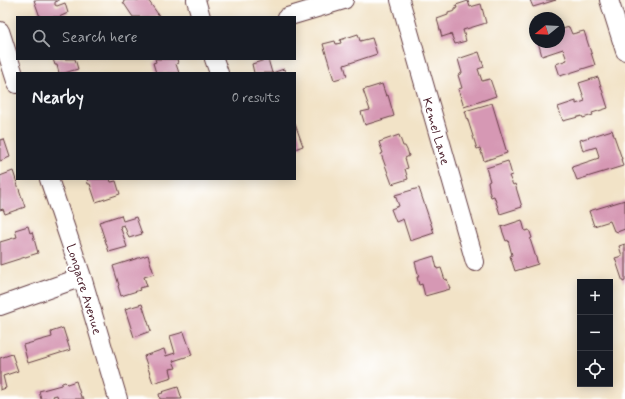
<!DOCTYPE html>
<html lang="en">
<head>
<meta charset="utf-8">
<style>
	:root { --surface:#171b24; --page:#20242c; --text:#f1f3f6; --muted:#9ea1a6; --line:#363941 }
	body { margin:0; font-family:Mynerve,sans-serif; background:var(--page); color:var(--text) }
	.controls { position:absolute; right:12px; bottom:12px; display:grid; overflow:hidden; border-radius:0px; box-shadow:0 2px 10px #0003 }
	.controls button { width:36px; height:36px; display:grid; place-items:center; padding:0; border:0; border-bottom:1px solid var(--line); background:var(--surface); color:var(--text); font:20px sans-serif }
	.compass { position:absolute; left:529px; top:12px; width:36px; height:36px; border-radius:50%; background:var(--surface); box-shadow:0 2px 10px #0003; rotate:252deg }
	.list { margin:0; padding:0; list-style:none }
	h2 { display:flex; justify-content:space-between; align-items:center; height:52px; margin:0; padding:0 16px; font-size:17px }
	h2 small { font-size:13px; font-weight:400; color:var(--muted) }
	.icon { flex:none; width:22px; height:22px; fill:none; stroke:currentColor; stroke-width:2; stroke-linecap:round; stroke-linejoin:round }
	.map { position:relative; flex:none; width:625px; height:399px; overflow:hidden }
	.search { position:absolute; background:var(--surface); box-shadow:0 2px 10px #0003; left:16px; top:16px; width:280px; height:44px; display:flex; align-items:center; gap:10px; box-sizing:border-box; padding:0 14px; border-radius:0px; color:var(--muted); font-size:15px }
	.panel { position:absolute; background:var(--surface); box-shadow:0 2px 10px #0003; left:16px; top:72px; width:280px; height:108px; border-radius:0px }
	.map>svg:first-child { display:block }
	.building { fill:#d698b4 }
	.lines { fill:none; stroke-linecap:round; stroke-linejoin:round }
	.minor-casing { stroke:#633c42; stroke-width:20 }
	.minor { stroke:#fff; stroke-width:18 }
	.labels { text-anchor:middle; stroke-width:4; stroke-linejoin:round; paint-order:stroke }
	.street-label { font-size:13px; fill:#4a1f2b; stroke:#fff }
</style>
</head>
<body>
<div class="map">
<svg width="625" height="399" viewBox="0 0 625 399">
	<rect width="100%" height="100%" fill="#fff"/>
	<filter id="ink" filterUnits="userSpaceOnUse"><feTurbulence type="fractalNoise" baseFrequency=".025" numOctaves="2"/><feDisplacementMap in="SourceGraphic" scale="8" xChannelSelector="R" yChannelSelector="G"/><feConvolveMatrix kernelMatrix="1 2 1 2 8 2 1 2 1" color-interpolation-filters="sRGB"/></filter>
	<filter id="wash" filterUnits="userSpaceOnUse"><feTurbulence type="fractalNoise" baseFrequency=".012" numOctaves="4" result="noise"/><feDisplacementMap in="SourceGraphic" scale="16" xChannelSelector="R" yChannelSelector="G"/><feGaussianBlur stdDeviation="0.9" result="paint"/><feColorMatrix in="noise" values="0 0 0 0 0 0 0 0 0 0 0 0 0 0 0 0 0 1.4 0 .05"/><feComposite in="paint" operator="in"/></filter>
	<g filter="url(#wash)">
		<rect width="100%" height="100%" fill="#f2e3c7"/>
		<g id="blocks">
			<!-- building -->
			<path class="building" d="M 34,0 L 58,0 L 58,1 L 55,2 L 55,5 L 57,6 L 65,3 L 68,13 L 59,17 L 40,17 Z
				M 126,0 L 148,0 L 160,17 L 133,17 L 123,2 Z
				M 530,0 L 556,0 L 533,7 Z
				M 468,1 L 470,7 L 481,4 L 486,23 L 463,30 L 466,41 L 455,44 L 451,34 L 442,37 L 437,19 L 448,15 L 448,13 L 455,11 L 455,9 L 457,8 L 456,5 Z
				M 569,27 L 572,34 L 584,31 L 595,65 L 560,76 L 556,64 L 567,60 L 563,49 L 542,56 L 538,42 L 559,42 L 559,30 Z
				M 358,34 L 360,41 L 372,38 L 377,54 L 344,65 L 347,76 L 334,80 L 323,44 L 335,41 L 336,44 L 341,43 L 340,40 Z
				M 479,52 L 484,67 L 478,69 L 482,81 L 490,79 L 496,96 L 464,107 L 458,89 L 462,88 L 458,75 L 462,73 L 458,59 Z
				M 53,59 L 75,59 L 78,69 L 64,73 L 59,73 L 57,65 L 55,65 Z
				M 155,59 L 177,59 L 178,63 L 176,64 L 179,73 L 156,73 L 153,63 L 156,62 Z
				M 268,59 L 272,73 L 284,69 L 285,73 L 254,73 L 252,64 Z
				M 598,77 L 608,108 L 592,113 L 593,115 L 583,118 L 582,116 L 563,121 L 558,107 L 576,101 L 576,104 L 585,101 L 579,83 Z
				M 382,84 L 386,96 L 388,95 L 394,116 L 365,125 L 361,112 L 370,110 L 363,90 Z
				M 492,103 L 507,153 L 484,161 L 480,148 L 477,149 L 465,111 Z
				M 295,124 L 303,146 L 295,149 Z
				M 612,130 L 622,159 L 621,159 L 623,166 L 577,180 L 572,167 L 599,158 L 598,157 L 599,156 L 596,147 L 583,151 L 580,140 Z
				M 399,135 L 403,146 L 405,146 L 408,152 L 409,156 L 405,158 L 408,168 L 405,169 L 408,179 L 392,184 L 381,154 L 383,153 L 379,142 Z
				M 4,139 L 10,157 L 0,161 L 0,140 Z
				M 508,161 L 512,175 L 509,176 L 513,185 L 515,184 L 522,207 L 500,214 L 494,196 L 491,197 L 489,191 L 489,187 L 488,182 L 490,181 L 486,168 Z
				M 13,171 L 25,207 L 5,214 L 3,209 L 0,210 L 0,176 Z
				M 87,179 L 110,179 L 111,182 L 116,181 L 120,194 L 96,202 L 90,184 L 88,184 Z
				M 419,188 L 434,233 L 410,241 L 403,219 L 396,222 L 391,209 L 399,206 L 395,195 Z
				M 625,200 L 625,229 L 617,232 L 616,231 L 614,231 L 610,221 L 594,226 L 589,211 Z
				M 121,215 L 123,221 L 136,217 L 142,234 L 129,238 L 124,225 L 120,226 L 127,247 L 109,252 L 99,222 Z
				M 522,220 L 525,231 L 529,230 L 530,232 L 532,238 L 530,239 L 538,264 L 515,271 L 510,256 L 512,255 L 508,240 L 506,241 L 501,227 Z
				M 28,226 L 30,233 L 32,232 L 38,253 L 0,265 L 0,242 L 17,237 L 15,230 Z
				M 625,244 L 625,281 L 623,282 L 615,258 L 622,256 L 619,246 Z
				M 148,255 L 154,274 L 144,277 L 147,286 L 139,288 L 140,290 L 121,296 L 118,286 L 119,285 L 113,266 Z
				M 434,256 L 437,269 L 441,268 L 445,280 L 447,279 L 450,289 L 425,296 L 422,284 L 419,285 L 417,277 L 419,277 L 415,262 Z
				M 142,304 L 151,331 L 134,337 L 125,309 Z
				M 63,328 L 70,350 L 28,363 L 23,345 L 52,337 L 51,332 Z
				M 184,332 L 192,355 L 173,361 L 176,368 L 170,369 L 172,377 L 153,383 L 144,356 L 164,349 L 166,356 L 175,353 L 170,336 Z
				M 12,354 L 18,371 L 3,376 L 6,388 L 0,390 L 0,358 Z
				M 76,381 L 81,397 L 83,397 L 84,399 L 58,399 L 57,395 L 53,396 L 54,399 L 41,399 L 39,391 L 61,385 L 62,383 L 65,382 L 67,384 Z
				M 178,387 L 182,399 L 160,399 L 159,394 L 163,393 L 162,392 Z"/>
		</g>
	</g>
	<g filter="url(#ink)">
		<use href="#blocks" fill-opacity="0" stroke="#633c42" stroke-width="1"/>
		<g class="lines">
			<defs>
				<path id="minor" d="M 196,0 L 201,17
					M 400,0 L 475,262
					M 609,0 L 625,51
					M 287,17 L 344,0
					M 0,31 L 17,84
					M 214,59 L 219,73
					M 49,179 L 82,277 L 118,399
					M 0,306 L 82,277"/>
			</defs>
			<!-- minor casing -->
			<use href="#minor" class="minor-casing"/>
			<!-- minor -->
			<use href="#minor" class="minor"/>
		</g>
	</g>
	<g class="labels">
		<!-- street labels -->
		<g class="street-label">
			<text transform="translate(437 131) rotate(74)" y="5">Kemel Lane</text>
			<text transform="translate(85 289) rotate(73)" y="5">Longacre Avenue</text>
		</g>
	</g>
</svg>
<div class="controls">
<button>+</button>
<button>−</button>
<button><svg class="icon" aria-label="locate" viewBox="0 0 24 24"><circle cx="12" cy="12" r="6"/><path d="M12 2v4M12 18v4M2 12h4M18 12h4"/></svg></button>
</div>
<svg class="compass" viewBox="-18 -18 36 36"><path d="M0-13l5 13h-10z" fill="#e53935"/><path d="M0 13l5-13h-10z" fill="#9ea1a6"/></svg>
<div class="search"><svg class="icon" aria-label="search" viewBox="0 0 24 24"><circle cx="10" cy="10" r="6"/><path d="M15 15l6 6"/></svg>Search here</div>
<section class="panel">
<h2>Nearby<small>0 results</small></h2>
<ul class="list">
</ul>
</section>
</div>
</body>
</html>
